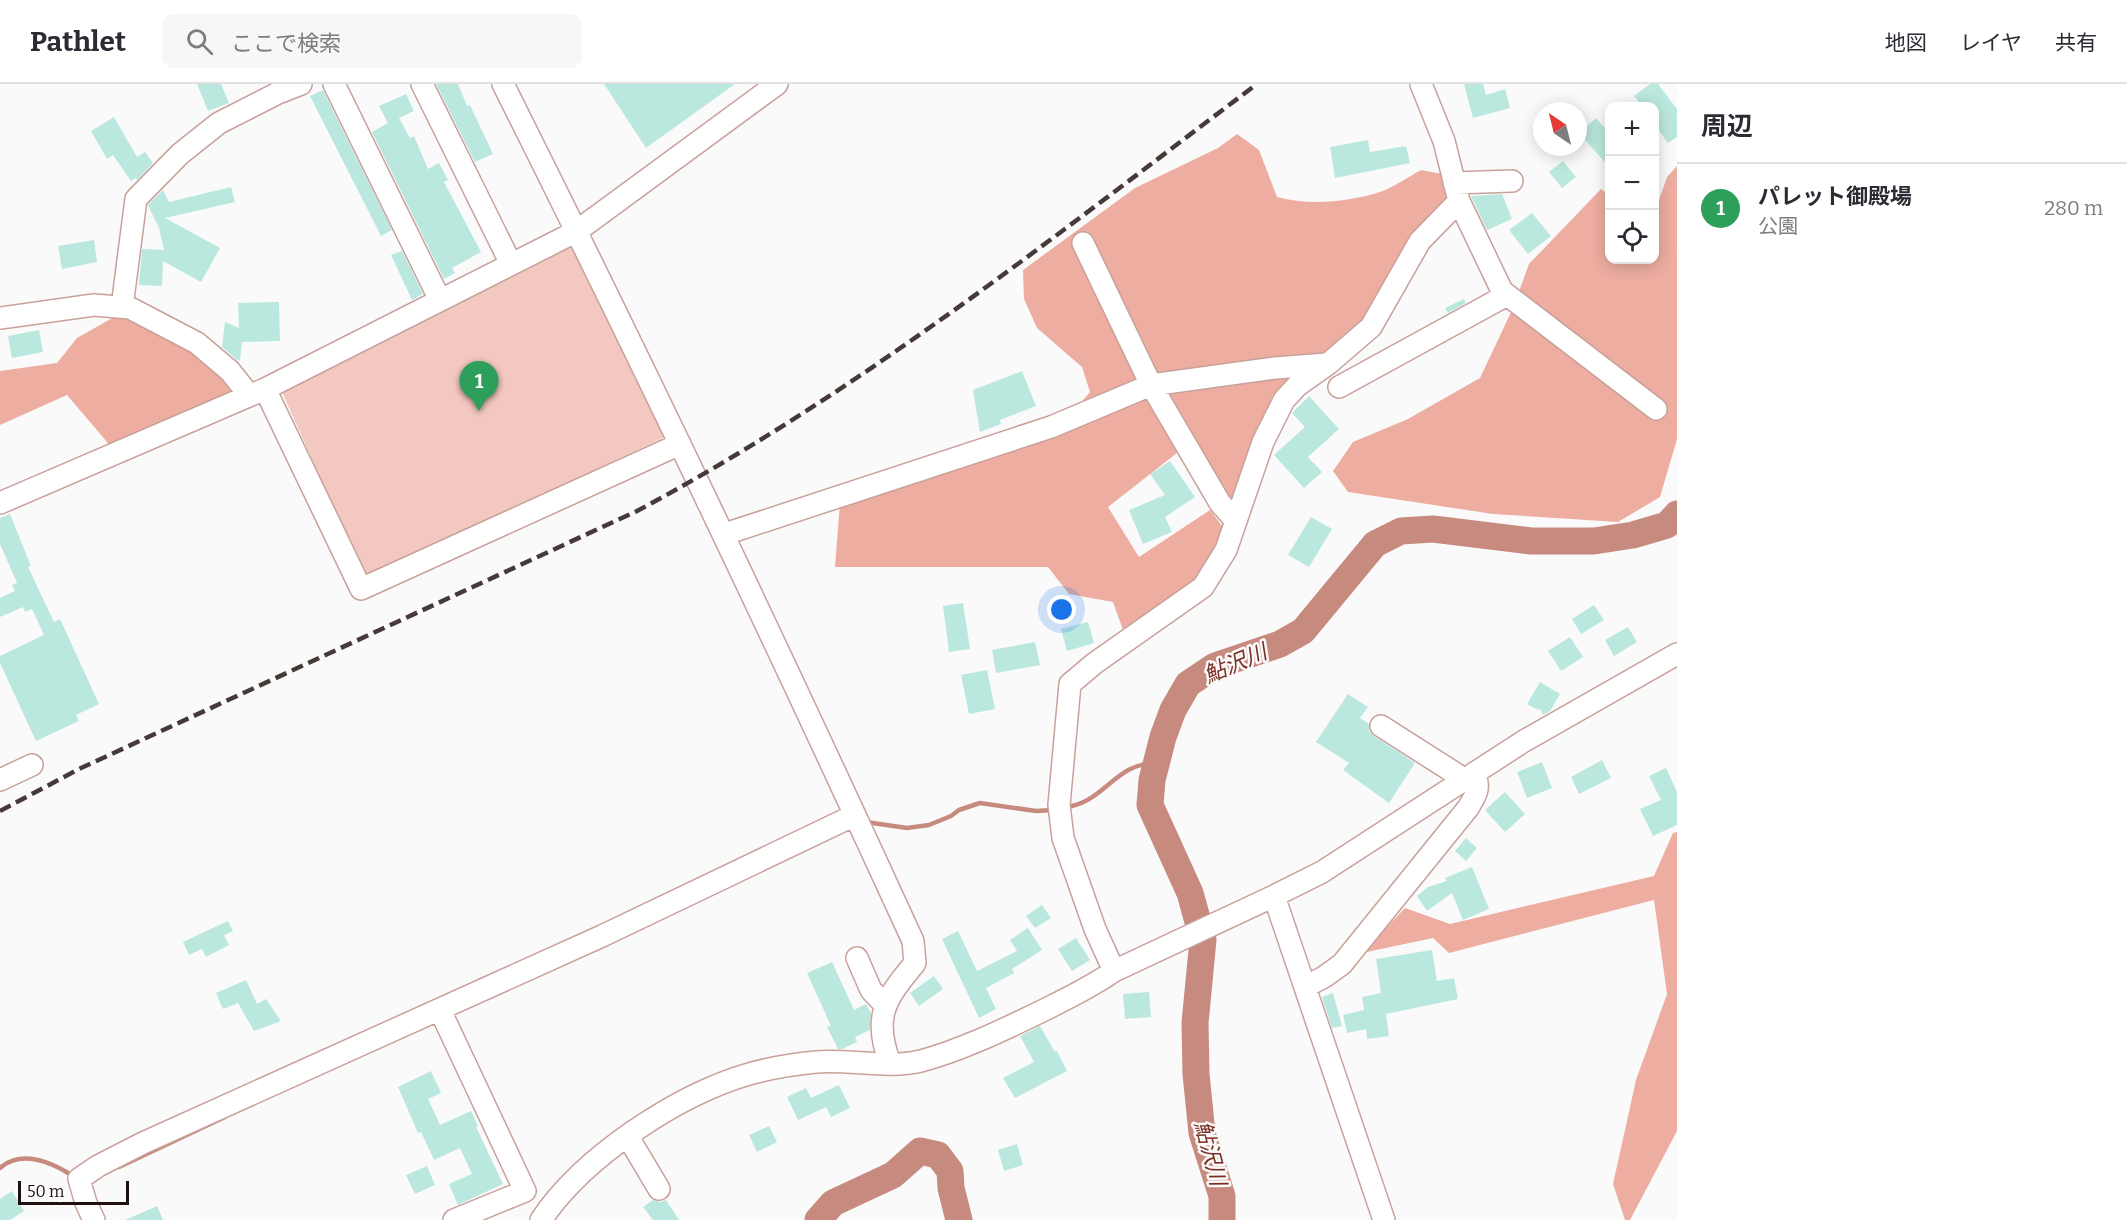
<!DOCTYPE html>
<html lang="ja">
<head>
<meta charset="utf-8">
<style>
	:root { --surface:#fff; --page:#f7f7f7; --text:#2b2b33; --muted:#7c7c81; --line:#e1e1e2; --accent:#0f766e }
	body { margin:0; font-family:Bitter,"Noto Sans JP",serif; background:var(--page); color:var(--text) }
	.controls { position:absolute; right:18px; top:18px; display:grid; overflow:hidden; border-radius:12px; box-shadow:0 3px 15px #0003 }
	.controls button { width:54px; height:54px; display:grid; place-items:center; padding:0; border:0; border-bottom:2px solid var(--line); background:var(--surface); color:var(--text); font:30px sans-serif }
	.compass { position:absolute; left:1533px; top:18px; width:54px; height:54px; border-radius:50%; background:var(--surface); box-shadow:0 3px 15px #0003; rotate:325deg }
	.scale { position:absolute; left:18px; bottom:15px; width:111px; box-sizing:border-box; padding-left:6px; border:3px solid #1e100e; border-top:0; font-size:16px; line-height:21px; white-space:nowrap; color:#1e100e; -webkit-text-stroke:4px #fafafa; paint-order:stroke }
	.you { position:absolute; left:1062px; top:526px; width:21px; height:21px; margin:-15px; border:4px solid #fff; border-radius:50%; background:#1a73e8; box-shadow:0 0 0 9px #1a73e833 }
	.badge { display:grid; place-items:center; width:39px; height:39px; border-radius:50%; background:var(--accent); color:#fff; font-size:20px; font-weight:700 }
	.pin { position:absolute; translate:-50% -50px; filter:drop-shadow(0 2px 3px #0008) }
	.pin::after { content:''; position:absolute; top:32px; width:21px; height:18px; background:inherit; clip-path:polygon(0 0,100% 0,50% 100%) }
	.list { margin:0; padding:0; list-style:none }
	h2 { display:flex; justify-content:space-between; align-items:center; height:78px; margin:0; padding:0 24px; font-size:26px }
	h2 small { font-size:20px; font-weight:400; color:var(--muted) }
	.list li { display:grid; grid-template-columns:39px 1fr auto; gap:18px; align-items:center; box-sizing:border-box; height:90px; padding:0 24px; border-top:2px solid var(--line) }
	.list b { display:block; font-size:22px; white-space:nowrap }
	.list p { margin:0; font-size:20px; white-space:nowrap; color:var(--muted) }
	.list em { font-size:20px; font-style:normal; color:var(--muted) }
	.icon { flex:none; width:33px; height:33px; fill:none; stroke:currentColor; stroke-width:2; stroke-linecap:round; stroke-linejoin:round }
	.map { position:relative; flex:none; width:1677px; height:1136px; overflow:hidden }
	header { display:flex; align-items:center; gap:36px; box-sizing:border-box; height:84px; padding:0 30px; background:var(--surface); border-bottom:2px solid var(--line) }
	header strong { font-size:28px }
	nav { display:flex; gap:33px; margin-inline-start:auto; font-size:21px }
	.search { width:420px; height:54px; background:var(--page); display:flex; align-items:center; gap:15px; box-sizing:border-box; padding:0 21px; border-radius:12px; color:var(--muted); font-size:22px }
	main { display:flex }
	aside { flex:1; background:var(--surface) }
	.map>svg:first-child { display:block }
	.green { fill:#f3c8c0 }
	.forest { fill:#edada1 }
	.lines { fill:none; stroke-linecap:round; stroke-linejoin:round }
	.stream { stroke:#c78a7f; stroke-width:4.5 }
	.river { stroke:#c78a7f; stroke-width:27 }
	.building { fill:#bbe8de }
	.minor-casing { stroke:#c8a19a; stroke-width:24 }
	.minor { stroke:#fff; stroke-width:21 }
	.rail { stroke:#463a39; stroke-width:4.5; stroke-dasharray:12 6; stroke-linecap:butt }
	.labels { text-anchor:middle; stroke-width:5; stroke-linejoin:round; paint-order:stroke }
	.water-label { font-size:22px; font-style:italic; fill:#7b3025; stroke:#fafafa }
</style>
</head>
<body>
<header>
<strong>Pathlet</strong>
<div class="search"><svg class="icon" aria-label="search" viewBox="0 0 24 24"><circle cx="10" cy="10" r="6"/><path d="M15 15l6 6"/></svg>ここで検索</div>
<nav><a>地図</a><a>レイヤ</a><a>共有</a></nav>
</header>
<main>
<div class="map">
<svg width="1677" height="1136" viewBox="0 0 1677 1136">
	<rect width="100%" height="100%" fill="#fafafa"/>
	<!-- green -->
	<path class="green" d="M 579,151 L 678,347 L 365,493 L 281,306 Z"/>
	<!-- forest -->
	<path class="forest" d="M 1237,50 L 1259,66 L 1277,113 C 1310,122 1347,118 1380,108 C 1394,103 1408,93 1421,86 L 1442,90 L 1449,116 L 1374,227 L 1315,281 L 1273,311 L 1231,416 L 1191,358 L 1108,423 L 1139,473 L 1210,426 L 1226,447 L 1193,509 L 1123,546 L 1113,518 L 1069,510 L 1048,483 L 835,483 L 840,419 L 1052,352 L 1090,308 L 1082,283 L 1037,244 L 1024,215 L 1023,186 L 1135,104 L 1218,64 Z
		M 1677,82 L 1677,355 L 1660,413 L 1618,438 L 1493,430 L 1348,408 L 1333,387 L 1353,358 L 1408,335 L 1480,294 L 1513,224 L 1529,180 L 1601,105 L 1609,111 L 1610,176 L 1654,176 L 1655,125 L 1656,125 L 1667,93 Z
		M 130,224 L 211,271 L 249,311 L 114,370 L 107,358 L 67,311 L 0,341 L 0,287 L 57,279 L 77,254 Z
		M 1677,748 L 1677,1047 L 1630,1136 L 1625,1136 L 1613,1100 L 1636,996 L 1667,910 L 1654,816 L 1449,869 L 1433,854 L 1362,869 L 1405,824 L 1450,840 L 1654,792 L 1673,749 Z"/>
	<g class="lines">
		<!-- stream -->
		<path class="stream" d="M 1072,722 C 1105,715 1119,677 1156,680
			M 866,738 L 907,744 L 929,741 L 951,732 L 959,726 L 980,719 L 1036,727 L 1054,726
			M 119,1083 L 225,1033
			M 0,1084 C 21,1066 48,1077 68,1089"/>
		<!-- river -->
		<path class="river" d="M 818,1136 L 833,1119 L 893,1091 L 920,1067 L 938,1071 L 950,1087 L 951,1104 L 959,1136
			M 1222,1136 L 1222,1112 L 1202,1049 L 1196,990 L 1195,939 L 1203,856 L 1190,809 L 1150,721 L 1152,696 L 1163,653 L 1173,626 L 1188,600 L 1215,582 L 1280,560 L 1303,547 L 1375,460 L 1401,447 L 1433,445 L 1531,457 L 1594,457 L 1633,451 L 1667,441 L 1677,430"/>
	</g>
	<!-- building -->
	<path class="building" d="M 197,0 L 221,0 L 229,19 L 208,27 Z
		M 436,0 L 458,0 L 467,22 L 470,21 L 493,70 L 475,78 Z
		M 604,0 L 735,0 L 646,64 Z
		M 1464,0 L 1483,0 L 1486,11 L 1505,5 L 1510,24 L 1473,34 Z
		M 1650,0 L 1658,0 L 1677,25 L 1677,53 L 1668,59 L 1654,40 L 1654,22 L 1642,22 L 1634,12 Z
		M 323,6 L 392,146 L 381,152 L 310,12 Z
		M 406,10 L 414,27 L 399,34 L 410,54 L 414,52 L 428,85 L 439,79 L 448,96 L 444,98 L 481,168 L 452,184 L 455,189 L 444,195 L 372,48 L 388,39 L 379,22 Z
		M 114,33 L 137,73 L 145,68 L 153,79 L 137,96 L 136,94 L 131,97 L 113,71 L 107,75 L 91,47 Z
		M 1596,34 L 1610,50 L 1610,84 L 1579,49 Z
		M 1368,56 L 1370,68 L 1406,62 L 1410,79 L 1335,94 L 1330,63 Z
		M 1563,77 L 1576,93 L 1562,104 L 1549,88 Z
		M 231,103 L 235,118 L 165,134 L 220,164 L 201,198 L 163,177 L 162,202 L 139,201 L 142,165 L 164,166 L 159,144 L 148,121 L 163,106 L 169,118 Z
		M 1502,110 L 1512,135 L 1487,146 L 1471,112 Z
		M 1532,129 L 1551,152 L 1528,170 L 1509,146 Z
		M 94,156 L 97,178 L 62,185 L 58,162 Z
		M 402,167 L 423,210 L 412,216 L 391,171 Z
		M 1464,215 L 1466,219 L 1448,229 L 1445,224 Z
		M 279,218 L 280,257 L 242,258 L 240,276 L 237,276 L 222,263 L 225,238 L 239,244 L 238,219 Z
		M 39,246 L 43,268 L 12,274 L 8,252 Z
		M 1022,287 L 1036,322 L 1000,336 L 1001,340 L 980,348 L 973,306 Z
		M 1309,312 L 1339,345 L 1308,373 L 1322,388 L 1304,404 L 1274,371 L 1305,343 L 1292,329 Z
		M 1170,377 L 1195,413 L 1165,433 L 1172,448 L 1143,460 L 1129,426 L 1165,411 L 1150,390 Z
		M 10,430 L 31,482 L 28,483 L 54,538 L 60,535 L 99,620 L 76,631 L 79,637 L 36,657 L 0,579 L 0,572 L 44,551 L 32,525 L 25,528 L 23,523 L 0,533 L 0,514 L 15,507 L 12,501 L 17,499 L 0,460 L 0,434 Z
		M 1311,433 L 1332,445 L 1309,483 L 1288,471 Z
		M 963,519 L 970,565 L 949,568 L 943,522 Z
		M 1594,521 L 1604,536 L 1581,550 L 1572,535 Z
		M 1088,538 L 1094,559 L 1067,567 L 1061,545 Z
		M 1628,543 L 1637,558 L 1614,572 L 1605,556 Z
		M 1570,553 L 1583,573 L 1561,587 L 1548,567 Z
		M 1035,558 L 1040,581 L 996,589 L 992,566 Z
		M 987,586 L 995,625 L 969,630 L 961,591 Z
		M 1540,598 L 1560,610 L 1550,627 L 1543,631 L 1540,625 L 1538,626 L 1527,620 Z
		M 1348,610 L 1368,623 L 1360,634 L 1369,640 L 1369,647 L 1374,652 L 1415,679 L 1389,719 L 1343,686 L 1349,679 L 1316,658 Z
		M 1602,676 L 1611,694 L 1579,710 L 1571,693 Z
		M 1542,678 L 1552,704 L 1527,714 L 1517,688 Z
		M 1666,684 L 1677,708 L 1677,741 L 1653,752 L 1640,725 L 1661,716 L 1649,692 Z
		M 1505,708 L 1525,730 L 1505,748 L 1485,726 Z
		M 1466,754 L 1477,764 L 1466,777 L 1455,767 Z
		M 1472,783 L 1489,825 L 1463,836 L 1452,809 L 1427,827 L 1417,812 L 1428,803 L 1447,797 L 1445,794 Z
		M 1042,821 L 1051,834 L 1035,844 L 1026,832 Z
		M 228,837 L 233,847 L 224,851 L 229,861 L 206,873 L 202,865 L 189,871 L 183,858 Z
		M 1028,844 L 1042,866 L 1012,885 L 1014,889 L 986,904 L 996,925 L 979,934 L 942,855 L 958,847 L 977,887 L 1017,867 L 1010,856 Z
		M 1076,854 L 1090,876 L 1072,887 L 1058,865 Z
		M 1432,866 L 1437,897 L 1454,894 L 1458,915 L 1386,930 L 1389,952 L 1367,955 L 1366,945 L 1347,949 L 1343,931 L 1364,926 L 1362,913 L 1381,909 L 1376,875 Z
		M 832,878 L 854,926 L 866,920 L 871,929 L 870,946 L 855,953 L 857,958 L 842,965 L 838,965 L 827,943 L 831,942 L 807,889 Z
		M 934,892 L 943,905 L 919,922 L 910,909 Z
		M 246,896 L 257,920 L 266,915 L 281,937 L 254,947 L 238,919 L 223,925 L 216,909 Z
		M 1149,908 L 1151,933 L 1125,935 L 1123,910 Z
		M 1333,909 L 1342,942 L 1332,944 L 1322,913 Z
		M 1040,942 L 1055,968 L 1057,967 L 1067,987 L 1015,1014 L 1003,994 L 1034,978 L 1020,952 Z
		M 431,987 L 441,1009 L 428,1015 L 440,1041 L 471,1027 L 478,1042 L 476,1043 L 503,1100 L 458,1121 L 449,1100 L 472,1090 L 460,1064 L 434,1076 L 421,1048 L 418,1049 L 398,1003 Z
		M 839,1001 L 850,1024 L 831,1033 L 826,1023 L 798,1036 L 787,1013 L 806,1004 L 811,1014 Z
		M 769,1042 L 777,1058 L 757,1068 L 749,1051 Z
		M 1017,1060 L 1023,1081 L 1004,1087 L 998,1066 Z
		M 427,1082 L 435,1101 L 415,1110 L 406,1091 Z
		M 12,1107 L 24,1127 L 10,1136 L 0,1136 L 0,1115 Z
		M 653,1116 L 660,1118 L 666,1116 L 679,1136 L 653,1136 L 643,1123 Z
		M 157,1122 L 163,1136 L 125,1136 Z"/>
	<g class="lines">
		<defs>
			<path id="minor" d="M 334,0 L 440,216
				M 422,0 L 511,180
				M 503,0 C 645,283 781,569 913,857 L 915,879 C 886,914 872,932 890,979
				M 1454,99 L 1512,97
				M 1459,117 L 1502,207 L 1656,325
				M 1083,159 L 1151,301 L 1220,419 L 1236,437
				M 122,223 L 136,115 L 180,70 L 219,39 L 278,9 L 301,0
				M 0,234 L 94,221 L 130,224 L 197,259 L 230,287 L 249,311
				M 1339,303 L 1507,211
				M 265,305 L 361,505 L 680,360
				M 0,419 L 265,305 L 577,147 L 777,0
				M 725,450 L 1051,343 L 1151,301 L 1275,284 L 1327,280
				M 1381,642 L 1464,695
				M 0,696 L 32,681
				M 1274,812 L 1384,1136
				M 857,874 L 871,906 L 886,922
				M 1114,887 L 1095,845 L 1063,754 L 1059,721 L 1070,600 L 1095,579 L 1203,503 L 1226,466 L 1263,358 L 1284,316 L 1297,302 L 1328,280 L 1371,243 L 1420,157 L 1459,117 L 1444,57 L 1421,0
				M 1305,903 L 1324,893 L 1342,880 L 1468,724 C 1476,711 1481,704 1474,689
				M 440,926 L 525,1107 L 454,1136
				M 628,1053 L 659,1105
				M 94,1136 L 86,1119 L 79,1095 L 98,1082 L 143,1059 L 602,852 L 855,731
				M 541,1136 C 583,1073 677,1011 749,990 C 770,984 795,980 816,978 C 850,975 887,985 921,977 C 961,966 1001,947 1038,929 C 1064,916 1090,904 1114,887 L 1274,812 L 1322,788 L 1524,657 L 1677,570"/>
		</defs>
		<!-- minor casing -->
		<use href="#minor" class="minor-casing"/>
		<!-- minor -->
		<use href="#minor" class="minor"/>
		<!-- rail -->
		<path class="rail" d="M 0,727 L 79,685 L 637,427 C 858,309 1056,151 1257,0"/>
	</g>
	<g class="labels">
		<!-- water labels -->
		<g class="water-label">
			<text transform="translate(1235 579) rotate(-23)" y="8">鮎沢川</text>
			<text transform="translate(1211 1069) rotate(75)" y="8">鮎沢川</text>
		</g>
	</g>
</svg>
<div class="controls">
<button>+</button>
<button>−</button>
<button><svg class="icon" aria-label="locate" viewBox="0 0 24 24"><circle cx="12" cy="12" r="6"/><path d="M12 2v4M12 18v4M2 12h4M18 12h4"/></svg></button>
</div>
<svg class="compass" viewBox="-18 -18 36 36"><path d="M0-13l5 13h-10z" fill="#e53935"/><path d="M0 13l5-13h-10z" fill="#7c7c81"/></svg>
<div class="scale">50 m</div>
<div class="you"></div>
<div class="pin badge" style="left:479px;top:327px;background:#2e9e5b">1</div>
</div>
<aside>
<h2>周辺<small></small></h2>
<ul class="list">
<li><span class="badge" style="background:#2e9e5b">1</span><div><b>パレット御殿場</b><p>公園</p></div><em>280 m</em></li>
</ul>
</aside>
</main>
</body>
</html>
